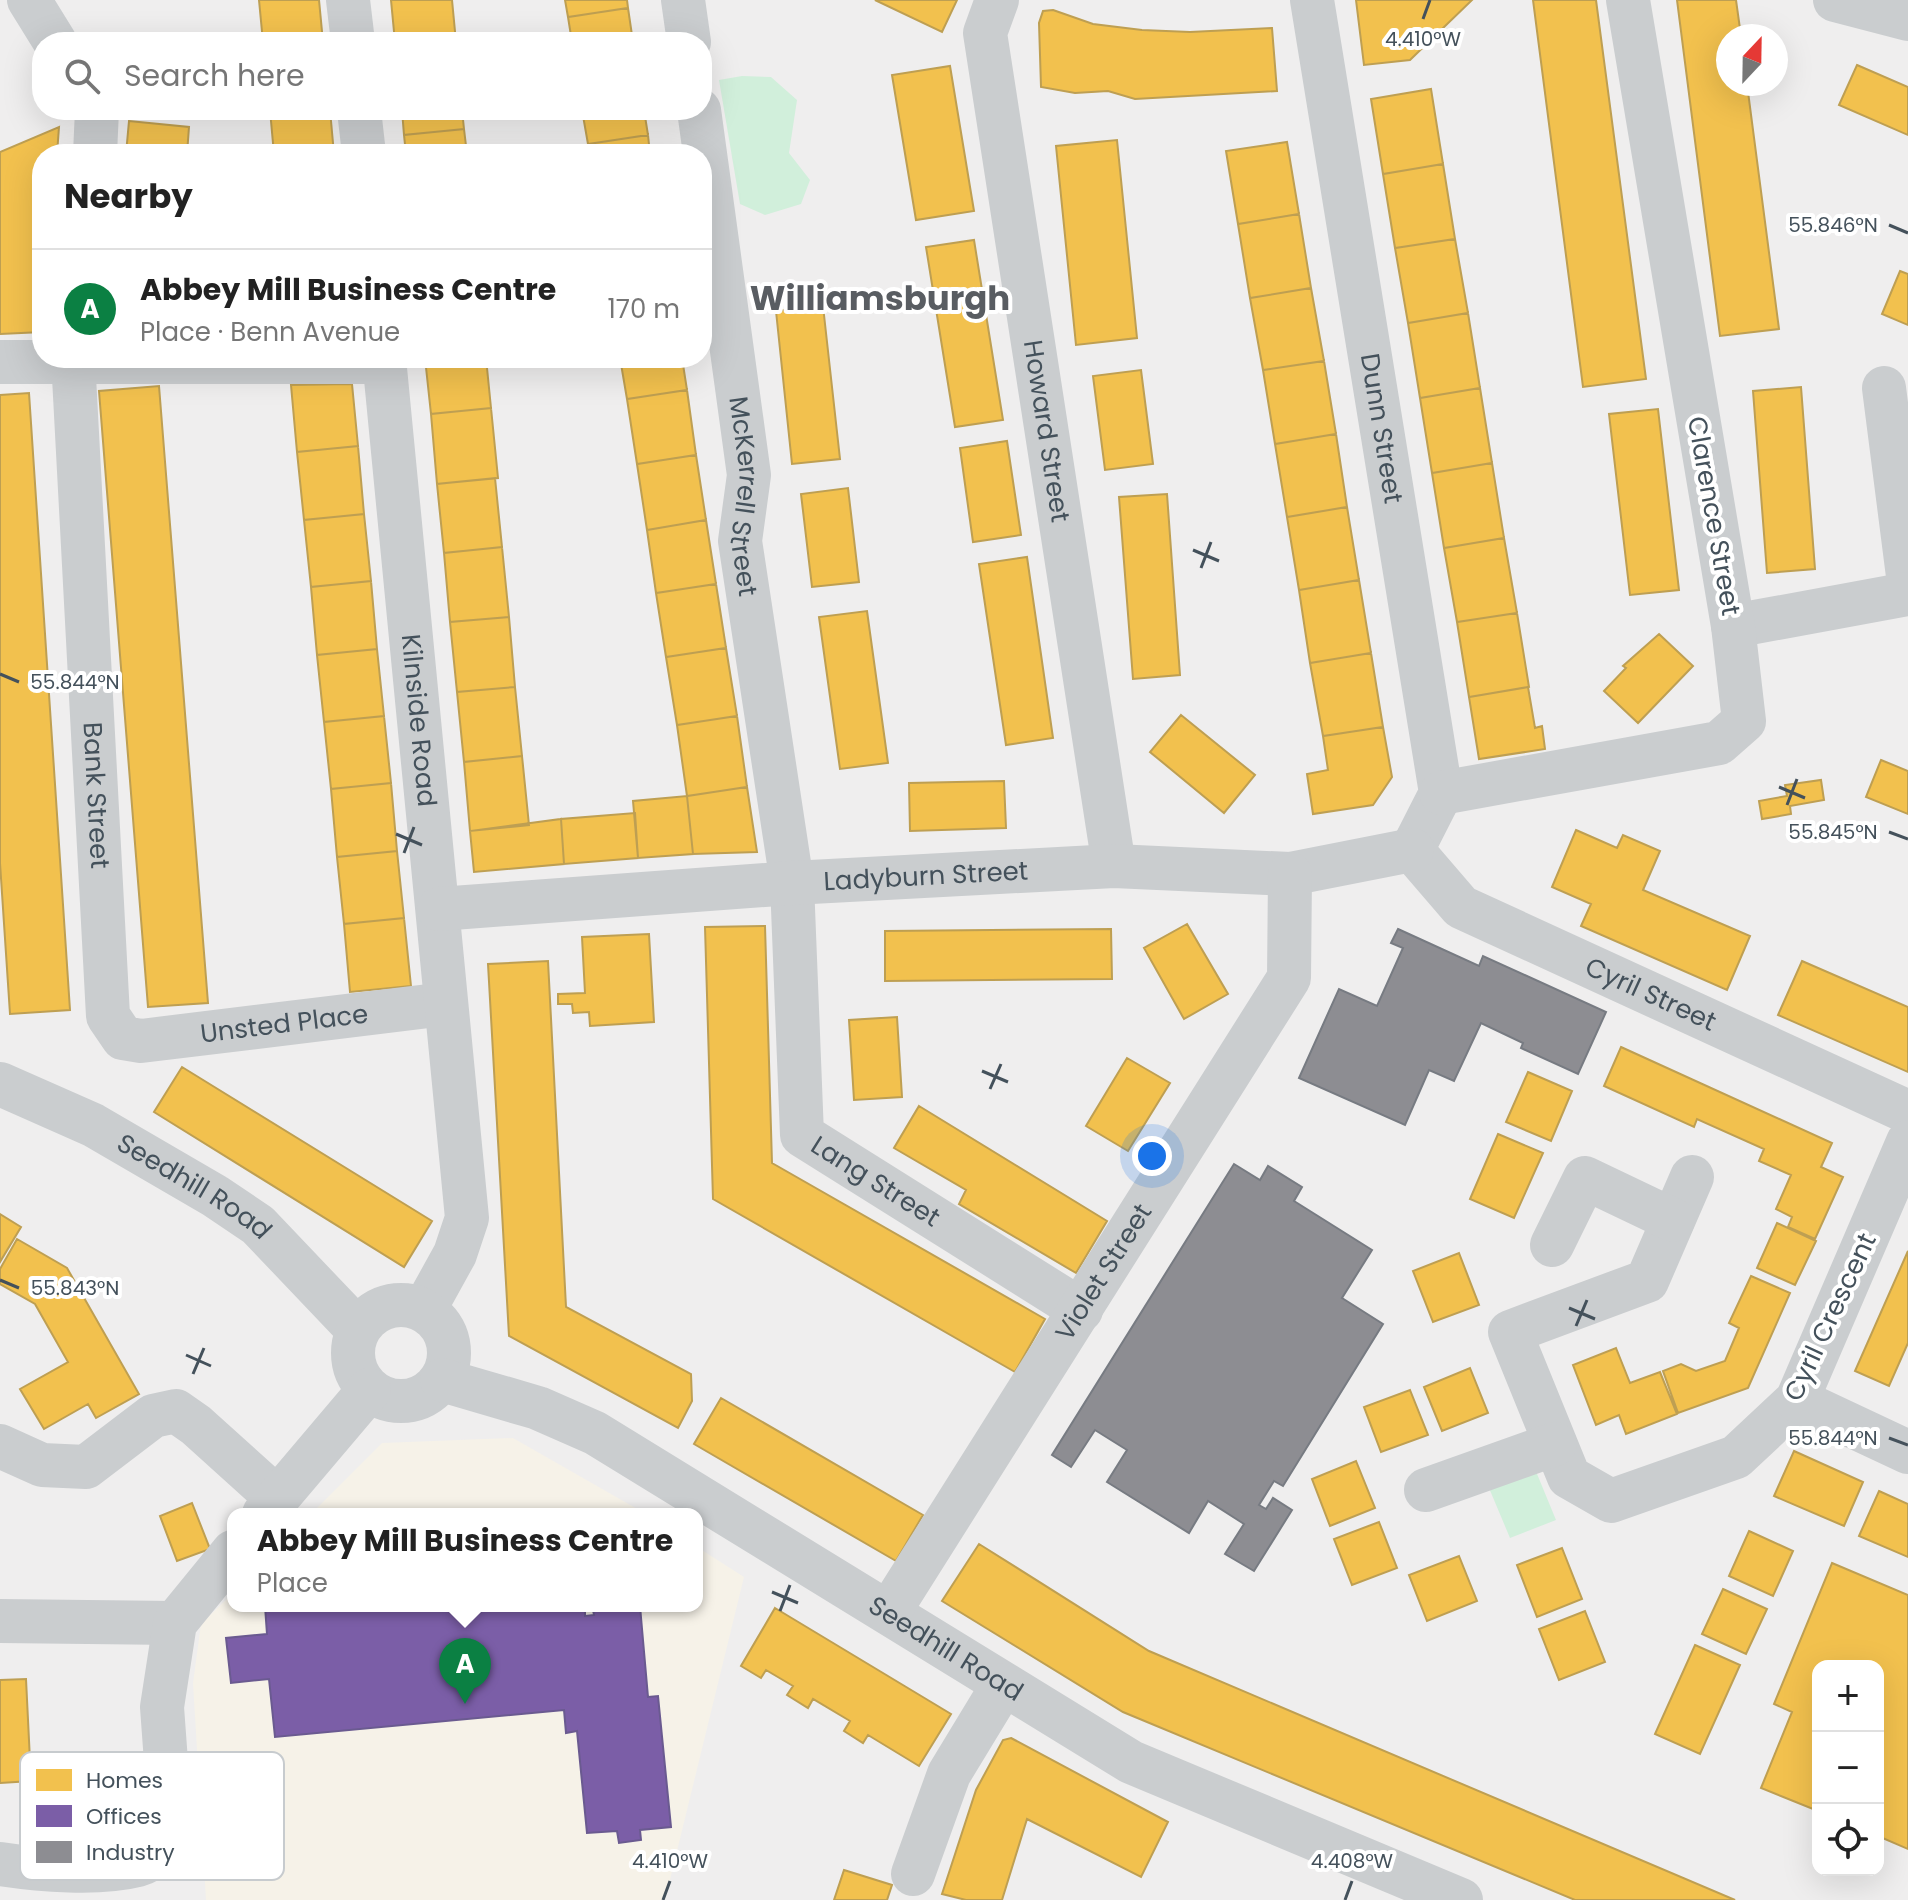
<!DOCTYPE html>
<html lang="en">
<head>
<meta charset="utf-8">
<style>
	:root { --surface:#fff; --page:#f2f2f2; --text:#222; --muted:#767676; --line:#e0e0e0; --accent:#0b8043 }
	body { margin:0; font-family:Poppins,sans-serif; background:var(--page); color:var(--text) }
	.controls { position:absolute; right:24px; bottom:24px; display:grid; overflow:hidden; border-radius:16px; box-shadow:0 8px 32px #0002 }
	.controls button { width:72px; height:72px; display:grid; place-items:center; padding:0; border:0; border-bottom:2px solid var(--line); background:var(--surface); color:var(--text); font:40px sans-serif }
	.compass { position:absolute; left:1716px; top:24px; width:72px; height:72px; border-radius:50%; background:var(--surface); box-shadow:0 8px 32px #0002; rotate:22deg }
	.you { position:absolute; left:1152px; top:1156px; width:28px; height:28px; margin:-20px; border:6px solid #fff; border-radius:50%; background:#1a73e8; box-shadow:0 0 0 12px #1a73e833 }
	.badge { display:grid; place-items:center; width:52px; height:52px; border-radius:50%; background:var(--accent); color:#fff; font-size:26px; font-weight:700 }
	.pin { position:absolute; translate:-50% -66px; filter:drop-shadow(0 2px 4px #0008) }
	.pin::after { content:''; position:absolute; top:42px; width:28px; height:24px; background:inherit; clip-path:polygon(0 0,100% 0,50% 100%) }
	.popup { position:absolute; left:227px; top:1508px; width:476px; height:104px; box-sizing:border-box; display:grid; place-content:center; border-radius:16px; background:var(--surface); filter:drop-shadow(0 2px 6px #0005); font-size:26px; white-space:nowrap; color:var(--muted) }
	.popup b { font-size:30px; color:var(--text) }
	.popup::after { content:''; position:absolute; left:50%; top:100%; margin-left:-16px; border:16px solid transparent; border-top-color:var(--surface) }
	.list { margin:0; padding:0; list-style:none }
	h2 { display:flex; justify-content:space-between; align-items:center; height:104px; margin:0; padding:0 32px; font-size:34px }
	h2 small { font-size:26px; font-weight:400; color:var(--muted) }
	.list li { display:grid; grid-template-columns:52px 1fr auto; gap:24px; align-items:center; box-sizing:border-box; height:120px; padding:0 32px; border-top:2px solid var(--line) }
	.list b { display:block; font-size:30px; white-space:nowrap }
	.list p { margin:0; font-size:26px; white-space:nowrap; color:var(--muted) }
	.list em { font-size:26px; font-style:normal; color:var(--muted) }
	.icon { flex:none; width:44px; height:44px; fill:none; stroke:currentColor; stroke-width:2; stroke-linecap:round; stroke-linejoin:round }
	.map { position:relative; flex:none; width:1908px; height:1900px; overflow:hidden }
	.search { position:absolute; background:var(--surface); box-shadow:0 8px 32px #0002; left:32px; top:32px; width:680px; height:88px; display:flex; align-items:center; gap:20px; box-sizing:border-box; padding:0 28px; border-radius:32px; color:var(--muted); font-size:30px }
	.panel { position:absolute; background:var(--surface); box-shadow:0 8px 32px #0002; left:32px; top:144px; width:680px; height:224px; border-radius:32px }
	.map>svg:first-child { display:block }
	.commercial { fill:#f6f2e8 }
	.green { fill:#d1efdb }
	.homes { fill:#f2c14e; stroke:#be9f52; stroke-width:2 }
	.offices { fill:#7b5ea7; stroke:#6a5a90; stroke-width:2 }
	.industry { fill:#8d8d92; stroke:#777b82; stroke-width:2 }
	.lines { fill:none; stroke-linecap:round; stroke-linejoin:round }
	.minor { stroke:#cacdcf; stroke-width:44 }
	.ticks { fill:none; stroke:#44515b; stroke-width:3 }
	.labels { text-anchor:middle; stroke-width:8; stroke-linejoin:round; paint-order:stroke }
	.street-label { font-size:26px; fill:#44515b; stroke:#fff }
	.district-label { font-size:34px; font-weight:bold; fill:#595d62; stroke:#fff }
	.key { fill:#fff; stroke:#c7cbce; stroke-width:2 }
	.key-label { font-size:22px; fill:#44515b }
	.ticks-label { font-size:20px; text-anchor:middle; fill:#44515b; stroke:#fff; stroke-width:8; stroke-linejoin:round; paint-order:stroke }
</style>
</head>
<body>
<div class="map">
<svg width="1908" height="1900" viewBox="0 0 1908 1900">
	<rect width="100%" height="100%" fill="#efeeee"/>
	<!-- commercial -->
	<path class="commercial" d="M 513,1438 L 646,1514 L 311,1514 L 382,1443 Z
		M 697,1547 L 744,1577 L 665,1900 L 206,1900 L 193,1683 L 201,1624 L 233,1593 L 233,1606 L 697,1606 Z"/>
	<!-- green -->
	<path class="green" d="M 742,76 L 771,77 L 797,100 L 789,153 L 810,180 L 801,204 L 765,215 L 740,204 L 719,80 Z
		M 1535,1469 L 1556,1520 L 1510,1538 L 1489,1488 Z"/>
	<!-- homes -->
	<path class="homes" d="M 259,0 L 319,0 L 323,42 L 263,42 Z
		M 391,0 L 452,0 L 456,42 L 395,42 Z
		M 565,0 L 627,0 L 628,8 L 568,17 Z
		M 875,0 L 957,0 L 942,32 Z
		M 1356,0 L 1472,0 L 1410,60 L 1364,65 Z
		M 1533,0 L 1596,0 L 1646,379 L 1583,387 Z
		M 1677,0 L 1736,0 L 1741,36 L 1728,36 L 1728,84 L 1747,84 L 1779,329 L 1720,336 Z
		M 628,8 L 633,42 L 572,42 L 568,17 Z
		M 1053,10 L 1093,24 L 1142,30 L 1190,32 L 1272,28 L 1277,91 L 1135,99 L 1108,91 L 1075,93 L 1041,87 L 1039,23 L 1043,11 Z
		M 1857,65 L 1908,87 L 1908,135 L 1839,105 Z
		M 950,66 L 974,211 L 916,220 L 892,75 Z
		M 1431,89 L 1443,164 L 1383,174 L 1371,99 Z
		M 270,110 L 330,110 L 334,154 L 274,154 Z
		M 402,110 L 462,110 L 464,129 L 404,135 Z
		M 582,110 L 644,110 L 648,135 L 588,144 Z
		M 129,121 L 189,127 L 187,154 L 126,154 Z
		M 59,127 L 57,154 L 42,154 L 42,332 L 0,334 L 0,152 Z
		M 464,129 L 467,154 L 406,154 L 404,135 Z
		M 648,135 L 650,154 L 589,154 L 588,144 Z
		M 1117,140 L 1137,338 L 1076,345 L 1056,146 Z
		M 1287,142 L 1299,214 L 1238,224 L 1226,151 Z
		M 1443,164 L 1455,239 L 1395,248 L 1383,174 Z
		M 1299,214 L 1311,288 L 1250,298 L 1238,224 Z
		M 1455,239 L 1468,313 L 1408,323 L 1395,248 Z
		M 974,240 L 1003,420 L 955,427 L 926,247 Z
		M 1900,271 L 1908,274 L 1908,325 L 1882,314 Z
		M 1311,288 L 1324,361 L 1263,370 L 1250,298 Z
		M 823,306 L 840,459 L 792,464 L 776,311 Z
		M 1468,313 L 1480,388 L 1420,398 L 1408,323 Z
		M 425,358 L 486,358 L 491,408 L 431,414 Z
		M 620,358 L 682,358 L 687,390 L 627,399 Z
		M 1324,361 L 1336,434 L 1275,444 L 1263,370 Z
		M 1141,370 L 1153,464 L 1105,470 L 1093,376 Z
		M 352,384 L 358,446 L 297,452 L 291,385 Z
		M 159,386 L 208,1003 L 148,1007 L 99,391 Z
		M 1801,387 L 1815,569 L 1767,573 L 1753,391 Z
		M 1480,388 L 1492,463 L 1432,473 L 1420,398 Z
		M 687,390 L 696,455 L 637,464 L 627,399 Z
		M 29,393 L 70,1010 L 10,1014 L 0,863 L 0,395 Z
		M 491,408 L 498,478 L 437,484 L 431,414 Z
		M 1658,409 L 1679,590 L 1630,595 L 1609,414 Z
		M 1336,434 L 1347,507 L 1287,517 L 1275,444 Z
		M 1007,441 L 1021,535 L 973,542 L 960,448 Z
		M 358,446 L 364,514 L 304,520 L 297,452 Z
		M 696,455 L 706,520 L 647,530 L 637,464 Z
		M 1492,463 L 1504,538 L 1444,548 L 1432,473 Z
		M 495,478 L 502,547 L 444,553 L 437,484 Z
		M 848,488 L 859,582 L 812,587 L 801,494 Z
		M 1167,494 L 1180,675 L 1133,679 L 1119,497 Z
		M 1347,507 L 1359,580 L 1299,590 L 1287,517 Z
		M 364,514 L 371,581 L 311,587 L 304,520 Z
		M 706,520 L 716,584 L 656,593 L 647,530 Z
		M 1504,538 L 1517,613 L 1457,622 L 1444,548 Z
		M 502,547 L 509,617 L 450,622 L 444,553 Z
		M 1027,557 L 1053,738 L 1006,745 L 979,564 Z
		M 1359,580 L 1371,653 L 1310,663 L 1299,590 Z
		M 371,581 L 377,649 L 317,655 L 311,587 Z
		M 716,584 L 726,648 L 666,657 L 656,593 Z
		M 867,611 L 888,763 L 840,769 L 819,617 Z
		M 1517,613 L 1529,687 L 1469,697 L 1457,622 Z
		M 509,617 L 515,687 L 457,692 L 450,622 Z
		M 1659,634 L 1693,666 L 1638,723 L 1604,691 L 1626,668 L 1623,666 Z
		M 726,648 L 737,716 L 677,725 L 666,657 Z
		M 377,649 L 384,716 L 324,722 L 317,655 Z
		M 1371,653 L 1383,727 L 1323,736 L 1310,663 Z
		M 515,687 L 522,756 L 464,762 L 457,692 Z
		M 1528,687 L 1535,728 L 1542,726 L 1545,749 L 1479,759 L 1469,697 Z
		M 1181,715 L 1255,775 L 1224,813 L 1150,752 Z
		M 384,716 L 391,783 L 331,789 L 324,722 Z
		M 737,716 L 747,787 L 687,796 L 677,725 Z
		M 1383,727 L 1392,777 L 1373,805 L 1313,814 L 1307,774 L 1328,770 L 1323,736 Z
		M 522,756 L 529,825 L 470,831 L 464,762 Z
		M 1881,760 L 1908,771 L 1908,814 L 1866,797 Z
		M 1821,780 L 1824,800 L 1790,806 L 1791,814 L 1762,819 L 1759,801 L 1787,796 L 1785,785 Z
		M 1004,781 L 1006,828 L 910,831 L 909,783 Z
		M 391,783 L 397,851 L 337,857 L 331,789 Z
		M 747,787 L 757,852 L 693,854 L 687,796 Z
		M 687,796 L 693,854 L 638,858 L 633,801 Z
		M 635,813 L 638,858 L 564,864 L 561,819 Z
		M 561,819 L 564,864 L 474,872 L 470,831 Z
		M 1576,830 L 1617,848 L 1623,835 L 1660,851 L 1643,890 L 1750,936 L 1727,990 L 1581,926 L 1591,904 L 1552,887 Z
		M 397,851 L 404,918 L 344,924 L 337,857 Z
		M 404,918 L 411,986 L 350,992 L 344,924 Z
		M 1187,924 L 1228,994 L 1184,1019 L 1144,948 Z
		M 765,926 L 772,1163 L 1045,1319 L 1015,1372 L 713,1199 L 705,927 Z
		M 1111,929 L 1112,979 L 885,981 L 885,931 Z
		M 649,934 L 654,1022 L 590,1026 L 589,1012 L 573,1013 L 572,1004 L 558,1004 L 558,994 L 585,993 L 582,937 Z
		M 548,961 L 566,1307 L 691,1374 L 692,1401 L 678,1428 L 509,1336 L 488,964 Z
		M 1802,961 L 1908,1007 L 1908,1072 L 1778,1015 Z
		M 897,1017 L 902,1097 L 854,1100 L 849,1020 Z
		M 1621,1047 L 1832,1143 L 1821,1167 L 1843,1177 L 1815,1239 L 1788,1227 L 1792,1217 L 1776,1209 L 1791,1175 L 1759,1161 L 1764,1149 L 1697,1119 L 1694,1127 L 1604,1086 Z
		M 1127,1058 L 1170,1083 L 1128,1151 L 1086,1126 Z
		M 182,1067 L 432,1221 L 404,1267 L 154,1112 Z
		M 1528,1072 L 1572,1091 L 1551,1141 L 1506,1122 Z
		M 919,1106 L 1107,1221 L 1076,1273 L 959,1204 L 966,1190 L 894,1148 Z
		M 1498,1134 L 1543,1153 L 1514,1218 L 1470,1199 Z
		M 0,1214 L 21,1227 L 0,1262 Z
		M 1777,1223 L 1816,1241 L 1795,1285 L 1757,1268 Z
		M 17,1239 L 67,1268 L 139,1394 L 96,1418 L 88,1404 L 44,1429 L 20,1389 L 68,1362 L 35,1304 L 0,1284 L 0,1269 Z
		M 1908,1251 L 1908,1343 L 1889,1386 L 1855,1371 Z
		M 1459,1253 L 1479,1305 L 1433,1322 L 1413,1271 Z
		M 1751,1276 L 1790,1293 L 1748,1388 L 1678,1413 L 1663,1371 L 1681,1364 L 1696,1371 L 1725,1361 L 1739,1328 L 1729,1323 Z
		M 1616,1348 L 1630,1383 L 1660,1372 L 1677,1414 L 1626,1434 L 1619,1415 L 1596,1425 L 1573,1365 Z
		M 1470,1368 L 1488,1413 L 1442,1431 L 1424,1387 Z
		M 1410,1390 L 1428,1435 L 1381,1452 L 1364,1407 Z
		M 721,1398 L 923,1515 L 896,1561 L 694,1444 Z
		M 1794,1451 L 1863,1482 L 1844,1526 L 1774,1496 Z
		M 1356,1461 L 1375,1508 L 1330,1526 L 1312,1479 Z
		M 1879,1491 L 1908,1504 L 1908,1557 L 1859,1536 Z
		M 192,1503 L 210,1549 L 177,1561 L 160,1516 Z
		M 1379,1522 L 1397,1568 L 1352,1585 L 1334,1539 Z
		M 1749,1531 L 1793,1551 L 1773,1596 L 1729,1576 Z
		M 979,1544 L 1149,1651 L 1735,1900 L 1575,1900 L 1123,1712 L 942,1601 Z
		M 1562,1548 L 1582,1599 L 1537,1617 L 1517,1565 Z
		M 1459,1556 L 1477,1601 L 1427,1621 L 1409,1575 Z
		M 1832,1563 L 1908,1595 L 1908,1849 L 1878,1836 L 1878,1666 L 1818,1666 L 1818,1811 L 1761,1788 L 1792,1712 L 1774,1704 Z
		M 1723,1589 L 1767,1609 L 1746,1654 L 1702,1634 Z
		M 775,1608 L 951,1714 L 919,1766 L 868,1735 L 863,1743 L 844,1731 L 850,1721 L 813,1699 L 808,1708 L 787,1695 L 793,1686 L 766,1670 L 761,1678 L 741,1666 Z
		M 1585,1611 L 1605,1662 L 1559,1680 L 1539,1629 Z
		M 1695,1645 L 1740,1665 L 1700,1754 L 1655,1734 Z
		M 26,1679 L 31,1781 L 0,1783 L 0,1680 Z
		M 1011,1738 L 1168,1822 L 1141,1877 L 1027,1819 L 1002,1900 L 966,1900 L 942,1894 L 976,1790 L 1003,1740 Z
		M 844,1870 L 892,1885 L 887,1900 L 834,1900 Z"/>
	<!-- offices -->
	<path class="offices" d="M 265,1606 L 585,1606 L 585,1616 L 594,1615 L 593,1610 L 640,1606 L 648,1697 L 658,1696 L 671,1827 L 640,1830 L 641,1840 L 619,1843 L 617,1831 L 587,1833 L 577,1731 L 566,1733 L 564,1710 L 275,1737 L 269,1679 L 231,1683 L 226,1638 L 267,1634 Z"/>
	<!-- industry -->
	<path class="industry" d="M 1398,929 L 1479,966 L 1483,956 L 1606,1012 L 1578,1074 L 1521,1048 L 1523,1043 L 1481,1023 L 1454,1081 L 1429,1070 L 1405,1125 L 1299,1078 L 1339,989 L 1377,1006 L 1403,948 L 1391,943 Z
		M 1234,1164 L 1260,1180 L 1268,1166 L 1302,1187 L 1294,1201 L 1372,1250 L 1342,1298 L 1383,1324 L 1283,1486 L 1274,1481 L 1259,1505 L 1266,1509 L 1273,1498 L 1292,1510 L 1254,1571 L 1225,1554 L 1244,1524 L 1208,1501 L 1189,1533 L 1107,1482 L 1127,1450 L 1095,1430 L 1071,1467 L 1052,1455 Z"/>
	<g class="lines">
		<!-- minor -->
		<g class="minor">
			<path d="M 29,0 L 55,42"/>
			<path d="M 348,0 L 353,42"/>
			<path d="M 683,0 L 689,42"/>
			<path id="s1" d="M 997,0 L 985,33 L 1114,866"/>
			<path id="s2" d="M 1312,0 L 1441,793 L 1412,850"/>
			<path d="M 1835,0 L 1908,19"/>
			<path d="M 359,110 L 364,154"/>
			<path id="s3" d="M 699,110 L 749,475 L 740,541 L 792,883 L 802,1135 L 1081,1310"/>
			<path d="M 95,154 L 97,110"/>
			<path id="s4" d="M 73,358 L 108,1016 L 123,1038 L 141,1041 L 445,1004"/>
			<path id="s5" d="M 384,358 L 467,1218 L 455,1254 L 424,1310"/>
			<path d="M 0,362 L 385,362"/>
			<path d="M 1884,388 L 1908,576"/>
			<path d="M 1733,626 L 1908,594"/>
			<path d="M 1441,793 L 1719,743 L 1744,721 L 1733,626 L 1628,0"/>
			<path id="s6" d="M 1412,850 L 1461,907 L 1908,1112"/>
			<path id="s7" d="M 439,909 L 792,883 L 1114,866 L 1290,874 L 1412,850"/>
			<path id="s8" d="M 0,1084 L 93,1125 L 215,1196 L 258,1225 L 358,1330"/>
			<path d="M 1692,1177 L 1647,1281 L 1510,1332 L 1569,1477 L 1611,1501 L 1736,1457 L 1797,1400 L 1908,1142"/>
			<path d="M 1552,1245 L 1585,1178 L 1673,1220"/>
			<circle cx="401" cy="1353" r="48"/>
			<path id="s9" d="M 442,1380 L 538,1408 L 595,1433 L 1131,1762 L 1461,1900"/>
			<path d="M 1797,1400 L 1908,1452"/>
			<path d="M 0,1446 L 42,1465 L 86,1467 L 153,1416 L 176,1411 L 196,1425 L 277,1498"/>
			<path d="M 1426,1490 L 1555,1444"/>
			<path d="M 264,1514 L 369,1390"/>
			<path id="s10" d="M 889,1612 L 1289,978 L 1290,874"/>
			<path d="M 0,1621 L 175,1623"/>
			<path d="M 0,1864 C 39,1870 99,1875 138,1865 C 155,1860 165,1844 171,1830 L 162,1707 L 175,1623 L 233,1552"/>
			<path d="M 913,1874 L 949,1774 L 1003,1685"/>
		</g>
	</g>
	<!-- ticks -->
	<path class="ticks" d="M 1423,19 L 1430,0M 1889,225 L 1908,233M 1193,550 L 1219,561M 1201,568 L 1211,542M 0,674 L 19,682M 1779,787 L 1805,798M 1787,805 L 1797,779M 1889,832 L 1908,839M 396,834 L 422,845M 404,853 L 414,827M 982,1071 L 1008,1082M 990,1089 L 1001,1064M 0,1280 L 19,1288M 1569,1308 L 1595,1319M 1576,1326 L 1587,1300M 186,1355 L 211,1366M 193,1374 L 204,1348M 1889,1438 L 1908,1445M 772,1592 L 798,1603M 780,1611 L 790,1585M 663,1900 L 670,1881M 1345,1900 L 1352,1881"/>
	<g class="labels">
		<!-- street labels -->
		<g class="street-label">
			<text dy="9" stroke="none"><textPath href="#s2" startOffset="434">Dunn Street</textPath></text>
			<text dy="9" stroke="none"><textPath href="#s1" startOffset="438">Howard Street</textPath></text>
			<text dy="9" stroke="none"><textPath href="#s3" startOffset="390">McKerrell Street</textPath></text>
			<text transform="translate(1714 516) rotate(80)" y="9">Clarence Street</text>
			<text dy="9" stroke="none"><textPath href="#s5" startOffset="364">Kilnside Road</textPath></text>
			<text dy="9" stroke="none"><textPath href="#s4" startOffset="438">Bank Street</textPath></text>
			<text dy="9" stroke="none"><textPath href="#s7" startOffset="488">Ladyburn Street</textPath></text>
			<text dy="9" stroke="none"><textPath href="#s6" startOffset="284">Cyril Street</textPath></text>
			<text dy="9" stroke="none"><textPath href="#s4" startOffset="848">Unsted Place</textPath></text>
			<text dy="9" stroke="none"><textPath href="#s3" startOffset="1120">Lang Street</textPath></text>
			<text dy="9" stroke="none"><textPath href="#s8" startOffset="220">Seedhill Road</textPath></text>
			<text dy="9" stroke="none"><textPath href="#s10" startOffset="402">Violet Street</textPath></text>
			<text transform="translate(1830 1317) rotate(-65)" y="9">Cyril Crescent</text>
			<text dy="9" stroke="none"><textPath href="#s9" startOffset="574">Seedhill Road</textPath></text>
		</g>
		<!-- district labels -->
		<g class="district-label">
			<text x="880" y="310">Williamsburgh</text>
		</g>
	</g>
	<!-- legend -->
	<rect x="20" y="1752" width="264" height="128" rx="12" class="key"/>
	<rect x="36" y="1769" width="36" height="22" fill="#f2c14e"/>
	<rect x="36" y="1805" width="36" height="22" fill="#7b5ea7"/>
	<rect x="36" y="1841" width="36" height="22" fill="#8d8d92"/>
	<g class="key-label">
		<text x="86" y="1788">Homes</text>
		<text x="86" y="1824">Offices</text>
		<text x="86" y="1860">Industry</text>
	</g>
	<g class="ticks-label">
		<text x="1423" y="46">4.410°W</text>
		<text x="1833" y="232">55.846°N</text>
		<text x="75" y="689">55.844°N</text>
		<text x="1833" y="839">55.845°N</text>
		<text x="75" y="1295">55.843°N</text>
		<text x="1833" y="1445">55.844°N</text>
		<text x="670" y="1868">4.410°W</text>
		<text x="1352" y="1868">4.408°W</text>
	</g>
</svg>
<div class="controls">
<button>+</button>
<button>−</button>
<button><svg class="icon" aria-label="locate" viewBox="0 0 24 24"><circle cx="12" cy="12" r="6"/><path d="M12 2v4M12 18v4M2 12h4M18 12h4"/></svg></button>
</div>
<svg class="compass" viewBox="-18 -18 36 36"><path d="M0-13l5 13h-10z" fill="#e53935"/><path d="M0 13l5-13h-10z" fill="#767676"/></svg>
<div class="you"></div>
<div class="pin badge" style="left:465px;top:1704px">A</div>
<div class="popup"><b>Abbey Mill Business Centre</b>Place</div>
<div class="search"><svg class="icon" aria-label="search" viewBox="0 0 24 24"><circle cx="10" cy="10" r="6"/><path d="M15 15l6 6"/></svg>Search here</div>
<section class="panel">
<h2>Nearby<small></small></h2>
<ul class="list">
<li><span class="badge">A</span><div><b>Abbey Mill Business Centre</b><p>Place · Benn Avenue</p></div><em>170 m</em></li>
</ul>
</section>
</div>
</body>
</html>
